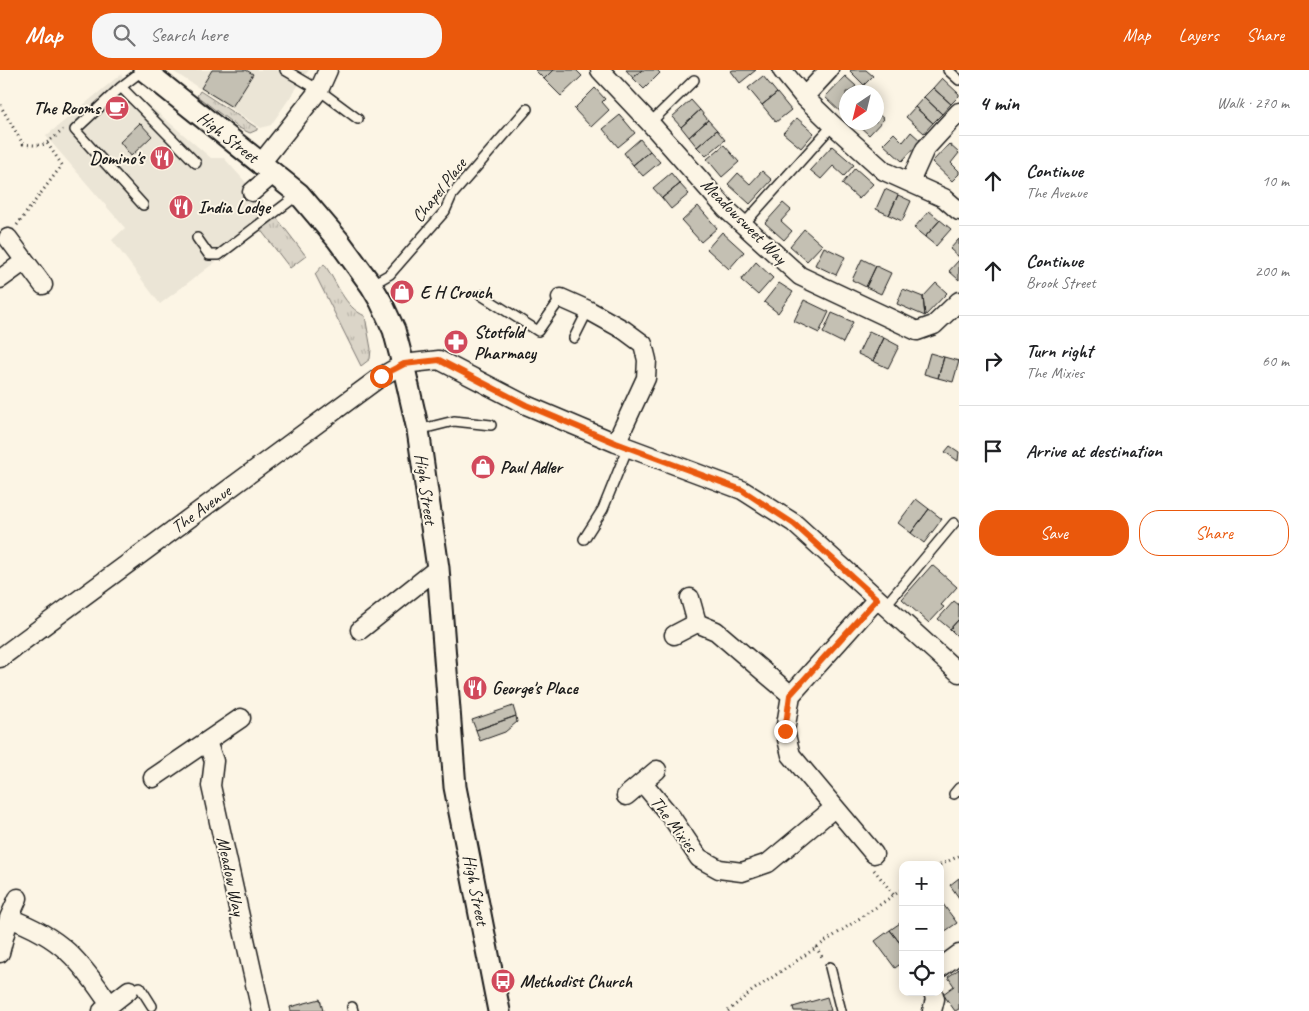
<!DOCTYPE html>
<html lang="en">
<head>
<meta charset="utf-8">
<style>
	:root { --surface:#fff; --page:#f6f6f6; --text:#202124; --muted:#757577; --line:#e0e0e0; --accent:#ea580c }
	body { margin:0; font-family:Caveat,sans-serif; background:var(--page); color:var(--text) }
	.controls { position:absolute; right:15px; bottom:15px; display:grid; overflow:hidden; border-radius:10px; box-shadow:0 2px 12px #0003 }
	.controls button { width:45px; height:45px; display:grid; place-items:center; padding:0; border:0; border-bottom:1px solid var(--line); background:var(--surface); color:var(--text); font:25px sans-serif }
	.compass { position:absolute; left:839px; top:15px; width:45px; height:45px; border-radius:50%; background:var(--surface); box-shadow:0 2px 12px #0003; rotate:215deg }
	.stop { position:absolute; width:15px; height:15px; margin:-11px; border:4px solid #ea580c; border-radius:50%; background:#fff }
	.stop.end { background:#ea580c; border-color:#fff; box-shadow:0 1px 5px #0008 }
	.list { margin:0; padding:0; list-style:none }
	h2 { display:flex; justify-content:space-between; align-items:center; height:65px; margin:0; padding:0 20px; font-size:21px }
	h2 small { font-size:16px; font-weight:400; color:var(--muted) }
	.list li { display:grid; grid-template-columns:32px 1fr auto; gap:15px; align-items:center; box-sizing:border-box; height:90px; padding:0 20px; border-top:1px solid var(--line) }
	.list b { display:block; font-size:19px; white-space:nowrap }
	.list p { margin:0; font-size:16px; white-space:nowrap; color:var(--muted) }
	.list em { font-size:16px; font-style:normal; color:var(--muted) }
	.actions { display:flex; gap:10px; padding:15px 20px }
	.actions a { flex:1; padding:11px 0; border:1px solid var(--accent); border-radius:20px; text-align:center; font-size:18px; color:var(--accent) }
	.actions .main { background:var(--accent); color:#fff }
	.icon { flex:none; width:28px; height:28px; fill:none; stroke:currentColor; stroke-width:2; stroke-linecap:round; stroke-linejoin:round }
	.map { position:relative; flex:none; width:959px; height:941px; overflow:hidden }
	header { display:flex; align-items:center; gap:30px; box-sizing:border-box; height:70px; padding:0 25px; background:var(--accent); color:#fff }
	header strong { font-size:24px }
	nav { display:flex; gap:28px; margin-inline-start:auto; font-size:18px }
	.search { width:350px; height:45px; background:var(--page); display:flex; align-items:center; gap:12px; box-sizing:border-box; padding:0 18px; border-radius:20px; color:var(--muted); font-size:19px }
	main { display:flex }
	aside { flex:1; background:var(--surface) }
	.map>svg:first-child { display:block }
	.built { fill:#ebe5d6 }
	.park { fill:url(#park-tufts); stroke:#7c7872 }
	.building { fill:#c4c0b3; stroke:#1c1c1c }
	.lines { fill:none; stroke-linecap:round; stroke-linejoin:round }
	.service-casing { stroke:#1c1c1c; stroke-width:12 }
	.minor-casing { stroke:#1c1c1c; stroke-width:21 }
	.tertiary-casing { stroke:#1c1c1c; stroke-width:25 }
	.path { stroke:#1c1c1c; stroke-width:3; stroke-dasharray:1 4; stroke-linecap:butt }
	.service { stroke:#fcf5e5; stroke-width:9 }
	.minor { stroke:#fcf5e5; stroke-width:18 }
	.tertiary { stroke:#fcf5e5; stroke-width:21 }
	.route { stroke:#ea580c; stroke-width:6 }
	.labels { text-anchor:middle; stroke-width:4; stroke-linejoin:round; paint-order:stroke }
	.poi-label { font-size:18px; font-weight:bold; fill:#1c1c1c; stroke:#fcf5e5; text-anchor:start }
	.street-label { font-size:18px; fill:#1c1c1c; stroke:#fcf5e5 }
</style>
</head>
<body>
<header>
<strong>Map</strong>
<div class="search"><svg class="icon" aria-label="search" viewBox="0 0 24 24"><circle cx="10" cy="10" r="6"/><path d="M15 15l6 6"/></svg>Search here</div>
<nav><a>Map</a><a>Layers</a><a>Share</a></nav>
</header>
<main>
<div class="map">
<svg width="959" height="941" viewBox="0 0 959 941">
	<defs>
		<pattern id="park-tufts" width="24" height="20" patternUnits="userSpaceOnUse" patternTransform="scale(1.25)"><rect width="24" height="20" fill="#dbd5c8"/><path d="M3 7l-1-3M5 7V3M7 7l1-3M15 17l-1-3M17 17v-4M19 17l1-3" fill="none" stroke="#bbb6ab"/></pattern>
	</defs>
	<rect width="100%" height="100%" fill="#fcf5e5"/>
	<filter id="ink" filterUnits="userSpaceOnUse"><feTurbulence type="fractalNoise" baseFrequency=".02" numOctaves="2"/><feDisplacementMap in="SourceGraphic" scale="10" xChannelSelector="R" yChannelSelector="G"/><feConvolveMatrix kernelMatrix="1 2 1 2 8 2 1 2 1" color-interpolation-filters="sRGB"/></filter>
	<g filter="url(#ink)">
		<!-- built -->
		<path class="built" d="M 171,0 L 309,0 L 271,55 L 261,58 Z
			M 121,4 L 130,19 L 211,88 L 224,88 L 276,146 L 160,234 L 112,170 L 125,158 L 46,66 Z"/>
		<!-- park -->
		<path class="park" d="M 200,21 L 257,58 L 257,60 L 250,63 L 239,58 L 197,26 Z
			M 276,147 L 306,186 L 290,198 L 260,159 Z
			M 324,194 C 337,212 344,237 365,246 L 371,279 L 370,289 L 361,296 L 315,204 Z"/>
		<!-- building -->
		<path class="building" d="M 212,0 L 246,0 L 253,4 L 232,37 L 201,18 Z
			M 535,0 L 553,0 L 544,9 Z
			M 553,0 L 576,0 L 582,6 L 561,26 L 544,9 Z
			M 626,0 L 642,0 L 633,8 Z
			M 642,0 L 657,0 L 660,3 L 644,19 L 633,8 Z
			M 733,0 L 756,0 L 740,13 L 731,1 Z
			M 851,0 L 866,0 L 873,6 L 864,15 L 850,1 Z
			M 763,6 L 777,23 L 762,35 L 748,18 Z
			M 845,6 L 856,16 L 849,22 L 846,22 L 846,47 L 825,27 Z
			M 942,8 L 959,24 L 959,26 L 951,34 L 933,18 Z
			M 595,18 L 605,29 L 602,32 L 609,40 L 591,57 L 574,39 Z
			M 933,18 L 951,34 L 942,44 L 924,27 Z
			M 777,23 L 791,40 L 776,52 L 762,35 Z
			M 924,27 L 942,44 L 933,53 L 915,37 Z
			M 691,30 L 700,40 L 681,57 L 672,47 Z
			M 915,37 L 933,53 L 924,63 L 906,47 Z
			M 700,40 L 708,50 L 689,67 L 681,57 Z
			M 876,42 L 884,49 L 869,65 L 858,55 L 860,52 L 876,52 Z
			M 620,45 L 635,63 L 618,77 L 603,59 Z
			M 797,48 L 814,63 L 801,78 L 783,63 Z
			M 708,50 L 717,60 L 697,77 L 689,67 Z
			M 140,53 L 152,66 L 131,86 L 120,72 Z
			M 717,60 L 725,70 L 706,86 L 697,77 Z
			M 911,62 L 921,71 L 902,91 L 883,74 L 894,63 L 903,72 Z
			M 640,69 L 650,81 L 633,95 L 624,83 Z
			M 949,74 L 959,83 L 951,93 L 959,101 L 959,104 L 952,111 L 932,92 Z
			M 724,75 L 739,92 L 722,107 L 707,89 Z
			M 832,76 L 854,95 L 844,106 L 833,96 L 821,109 L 810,100 Z
			M 650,81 L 660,92 L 643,106 L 633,95 Z
			M 855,98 L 873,114 L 859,129 L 842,114 Z
			M 762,101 L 772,110 L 750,134 L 728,114 L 738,103 L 750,114 Z
			M 671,103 L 680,114 L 662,128 L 653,118 Z
			M 680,114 L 689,124 L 671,139 L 662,128 Z
			M 885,119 L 898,125 L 889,145 L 876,139 Z
			M 898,125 L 911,131 L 902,151 L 889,145 Z
			M 783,133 L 791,140 L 781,151 L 792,161 L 784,170 L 765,153 Z
			M 698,136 L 717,158 L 701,172 L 682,151 Z
			M 929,141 L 940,150 L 925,167 L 914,158 Z
			M 940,150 L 951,159 L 936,176 L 925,167 Z
			M 804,159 L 822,175 L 807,191 L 790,176 Z
			M 722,162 L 744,182 L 729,199 L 707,179 Z
			M 959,169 L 959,187 L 950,179 Z
			M 824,177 L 845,187 L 836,205 L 815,195 Z
			M 862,189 L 876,196 L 866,217 L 852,210 Z
			M 959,190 L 959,210 L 949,201 Z
			M 756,192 L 773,208 L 758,225 L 741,210 Z
			M 876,196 L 891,203 L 881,224 L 866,217 Z
			M 779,213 L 793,222 L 778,243 L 764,232 Z
			M 936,213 L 947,223 L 925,246 L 923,227 Z
			M 903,219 L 923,227 L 925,246 L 897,234 Z
			M 804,230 L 829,242 L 819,263 L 794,251 Z
			M 832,243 L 853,252 L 843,273 L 823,263 Z
			M 869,261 L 884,268 L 873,291 L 858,284 Z
			M 884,268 L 899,276 L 888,298 L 873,291 Z
			M 930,283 L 944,287 L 938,308 L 924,304 Z
			M 944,287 L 959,291 L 953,312 L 938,308 Z
			M 950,376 L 959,382 L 958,391 L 945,382 Z
			M 916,429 L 929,439 L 911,463 L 898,453 Z
			M 929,439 L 942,449 L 924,473 L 911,463 Z
			M 932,495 L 957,517 L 941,535 L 944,537 L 929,553 L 902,529 Z
			M 954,531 L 959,535 L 959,549 L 950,559 L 938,549 Z
			M 959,549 L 959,568 L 950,559 Z
			M 513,636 L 516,646 L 476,660 L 472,650 Z
			M 516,646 L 517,652 L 505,662 L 480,671 L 476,660 Z
			M 959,808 L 959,828 L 950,815 Z
			M 940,830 L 957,853 L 941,864 L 940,862 Z
			M 903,851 L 903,877 L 890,860 Z
			M 890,860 L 903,877 L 903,892 L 895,898 L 875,871 Z
			M 959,899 L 959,939 L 955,941 L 943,924 L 954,916 L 948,907 Z
			M 827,927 L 831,941 L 794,941 L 793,937 Z
			M 320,929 L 323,941 L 291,941 L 290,937 Z"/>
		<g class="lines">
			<defs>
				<path id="service" d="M 285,0 L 319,20 L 358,49
					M 948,0 L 959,10
					M 121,17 L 196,93
					M 650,53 L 694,10
					M 143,135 L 75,60 L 121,17 L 143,0
					M 743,155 L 833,55
					M 197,168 L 209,185 L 219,185 L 299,124
					M 371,215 L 390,204 L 445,141 L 452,125 L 527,39
					M 481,225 L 538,261 L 561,228
					M 574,268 L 588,240
					M 418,360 L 454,351 L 491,355
					M 584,469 L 603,439 L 628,377
					M 885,536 L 954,453
					M 954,724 L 959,718
					M 830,897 L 841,941
					M 129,920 L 140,917 L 152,936
					M 352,937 L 353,941"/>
				<path id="minor" d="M 600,0 L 650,53 L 726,139 L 800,206 L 917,261 L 934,255 L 959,231
					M 782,0 L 804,27 L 833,55 L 884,101 L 944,128 L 959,141
					M 804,27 L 829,0
					M 261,93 L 319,20 L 328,0
					M 910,112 L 925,79 L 959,42
					M 252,122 L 274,103
					M 8,168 L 43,215
					M 0,209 L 25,191
					M 561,228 L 588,240 L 624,260 L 643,274 L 647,290 L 646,308 L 616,373
					M 690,528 L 697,553
					M 360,560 L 438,498
					M 674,565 L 697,553 L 716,561 L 791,625
					M 0,588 L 379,308 L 403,294 L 439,290 L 526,335 L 616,373 L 742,420 L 794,453 L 959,603
					M 207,672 L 214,691 L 211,716 L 261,941
					M 153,708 L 241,648
					M 643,713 L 672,748 L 699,788 L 719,799 L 742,802 L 768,793 L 834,738
					M 626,726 L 657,700
					M 874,784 L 791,685 L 785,661 L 791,625 L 877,529
					M 9,848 C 61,867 80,890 110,935
					M 0,883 L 9,848 L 18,828
					M 940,898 L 959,884
					M 102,941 L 129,920
					M 932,941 L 935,929 L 933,922"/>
				<path id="tertiary" d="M 144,0 L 299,124 L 338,170 L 371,215 L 381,232 L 394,260 L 403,294 L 418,360 L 438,498 L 455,717 L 499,941"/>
			</defs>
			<!-- service casing -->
			<use href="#service" class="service-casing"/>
			<!-- minor casing -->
			<use href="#minor" class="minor-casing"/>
			<!-- tertiary casing -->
			<use href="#tertiary" class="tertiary-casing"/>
			<!-- path -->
			<path class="path" d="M 0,35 L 23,74 C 46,77 45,75 63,60
				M 17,155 L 62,95 L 47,73
				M 940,795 L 959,786
				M 874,800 L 894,825
				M 816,877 L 822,887
				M 728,941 L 752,921 L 903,819"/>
			<!-- service -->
			<use href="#service" class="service"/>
			<!-- minor -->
			<use href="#minor" class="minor"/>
			<!-- tertiary -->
			<use href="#tertiary" class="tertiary"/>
		</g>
	</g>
	<g class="lines" filter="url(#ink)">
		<!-- route -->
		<path class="route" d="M 381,306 L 404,294 L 439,290 L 526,335 L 616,373 L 742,420 L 794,454 L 877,529 L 790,625 L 785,661"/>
	</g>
	<!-- icons -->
	<defs>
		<symbol id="cafe-disc" viewBox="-11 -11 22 22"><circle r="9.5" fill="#d1495b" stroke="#fcf5e5"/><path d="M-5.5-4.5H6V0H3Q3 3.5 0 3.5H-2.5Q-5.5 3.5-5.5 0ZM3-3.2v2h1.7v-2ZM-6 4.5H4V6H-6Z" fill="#fff"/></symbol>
		<symbol id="restaurant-disc" viewBox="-11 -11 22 22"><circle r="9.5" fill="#d1495b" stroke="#fcf5e5"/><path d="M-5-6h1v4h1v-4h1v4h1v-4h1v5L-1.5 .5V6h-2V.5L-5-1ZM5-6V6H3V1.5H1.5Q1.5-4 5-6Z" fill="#fff"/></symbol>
		<symbol id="shop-disc" viewBox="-11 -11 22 22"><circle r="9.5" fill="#d1495b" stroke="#fcf5e5"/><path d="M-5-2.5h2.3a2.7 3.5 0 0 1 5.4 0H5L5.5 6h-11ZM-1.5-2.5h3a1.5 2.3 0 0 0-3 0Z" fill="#fff"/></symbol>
		<symbol id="pharmacy-disc" viewBox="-11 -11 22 22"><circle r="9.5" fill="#d1495b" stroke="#fcf5e5"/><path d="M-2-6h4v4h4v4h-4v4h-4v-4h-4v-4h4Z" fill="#fff"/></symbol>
		<symbol id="bus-disc" viewBox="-11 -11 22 22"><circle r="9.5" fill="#d1495b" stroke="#fcf5e5"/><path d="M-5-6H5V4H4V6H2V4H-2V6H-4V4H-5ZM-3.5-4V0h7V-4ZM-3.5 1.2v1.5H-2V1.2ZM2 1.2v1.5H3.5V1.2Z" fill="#fff"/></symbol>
	</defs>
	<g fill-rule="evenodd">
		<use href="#cafe-disc" x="103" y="24" width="28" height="28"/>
		<use href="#restaurant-disc" x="148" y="74" width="28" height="28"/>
		<use href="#restaurant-disc" x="167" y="123" width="28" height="28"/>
		<use href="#shop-disc" x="388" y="208" width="28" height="28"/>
		<use href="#pharmacy-disc" x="442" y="258" width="28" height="28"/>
		<use href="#shop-disc" x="469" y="383" width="28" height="28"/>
		<use href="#restaurant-disc" x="461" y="604" width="28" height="28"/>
		<use href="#bus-disc" x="489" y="897" width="28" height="28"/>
	</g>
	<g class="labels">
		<!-- poi labels -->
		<g class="poi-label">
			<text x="100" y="44" text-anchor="end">The Rooms</text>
			<text x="144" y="94" text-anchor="end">Domino's</text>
			<text x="198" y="143">India Lodge</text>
			<text x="420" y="228">E H Crouch</text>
			<text x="474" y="268">Stotfold<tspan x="474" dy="21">Pharmacy</tspan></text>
			<text x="500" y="403">Paul Adler</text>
			<text x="492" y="624">George's Place</text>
			<text x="520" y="917">Methodist Church</text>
		</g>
		<!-- street labels -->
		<g class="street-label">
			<text transform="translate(228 67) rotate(38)" y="6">High Street</text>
			<text transform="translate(439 120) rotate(-52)" y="6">Chapel Place</text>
			<text transform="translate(744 151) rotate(45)" y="6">Meadowsweet Way</text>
			<text transform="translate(426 419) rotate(82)" y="6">High Street</text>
			<text transform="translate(201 439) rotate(-36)" y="6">The Avenue</text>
			<text transform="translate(674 754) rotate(53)" y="6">The Mixies</text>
			<text transform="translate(231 806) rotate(78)" y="6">Meadow Way</text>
			<text transform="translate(476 820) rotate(79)" y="6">High Street</text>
		</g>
	</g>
</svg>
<div class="controls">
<button>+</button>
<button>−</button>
<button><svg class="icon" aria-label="locate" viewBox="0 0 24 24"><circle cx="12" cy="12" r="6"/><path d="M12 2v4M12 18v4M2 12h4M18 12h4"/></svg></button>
</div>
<svg class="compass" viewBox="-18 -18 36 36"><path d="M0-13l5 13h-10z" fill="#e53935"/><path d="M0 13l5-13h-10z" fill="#757577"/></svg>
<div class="stop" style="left:381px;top:306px"></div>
<div class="stop end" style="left:785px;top:661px"></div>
</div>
<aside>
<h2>4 min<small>Walk · 270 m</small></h2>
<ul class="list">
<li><svg class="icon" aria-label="ahead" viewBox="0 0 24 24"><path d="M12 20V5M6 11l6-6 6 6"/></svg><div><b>Continue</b><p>The Avenue</p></div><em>10 m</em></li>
<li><svg class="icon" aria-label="ahead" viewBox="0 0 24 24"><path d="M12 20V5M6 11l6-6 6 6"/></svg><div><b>Continue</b><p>Brook Street</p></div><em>200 m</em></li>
<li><svg class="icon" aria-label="right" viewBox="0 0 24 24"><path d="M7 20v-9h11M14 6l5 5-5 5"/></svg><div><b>Turn right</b><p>The Mixies</p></div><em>60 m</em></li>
<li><svg class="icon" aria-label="arrive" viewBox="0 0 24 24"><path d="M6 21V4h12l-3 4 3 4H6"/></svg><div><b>Arrive at destination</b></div></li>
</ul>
<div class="actions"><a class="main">Save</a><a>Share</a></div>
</aside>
</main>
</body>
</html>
